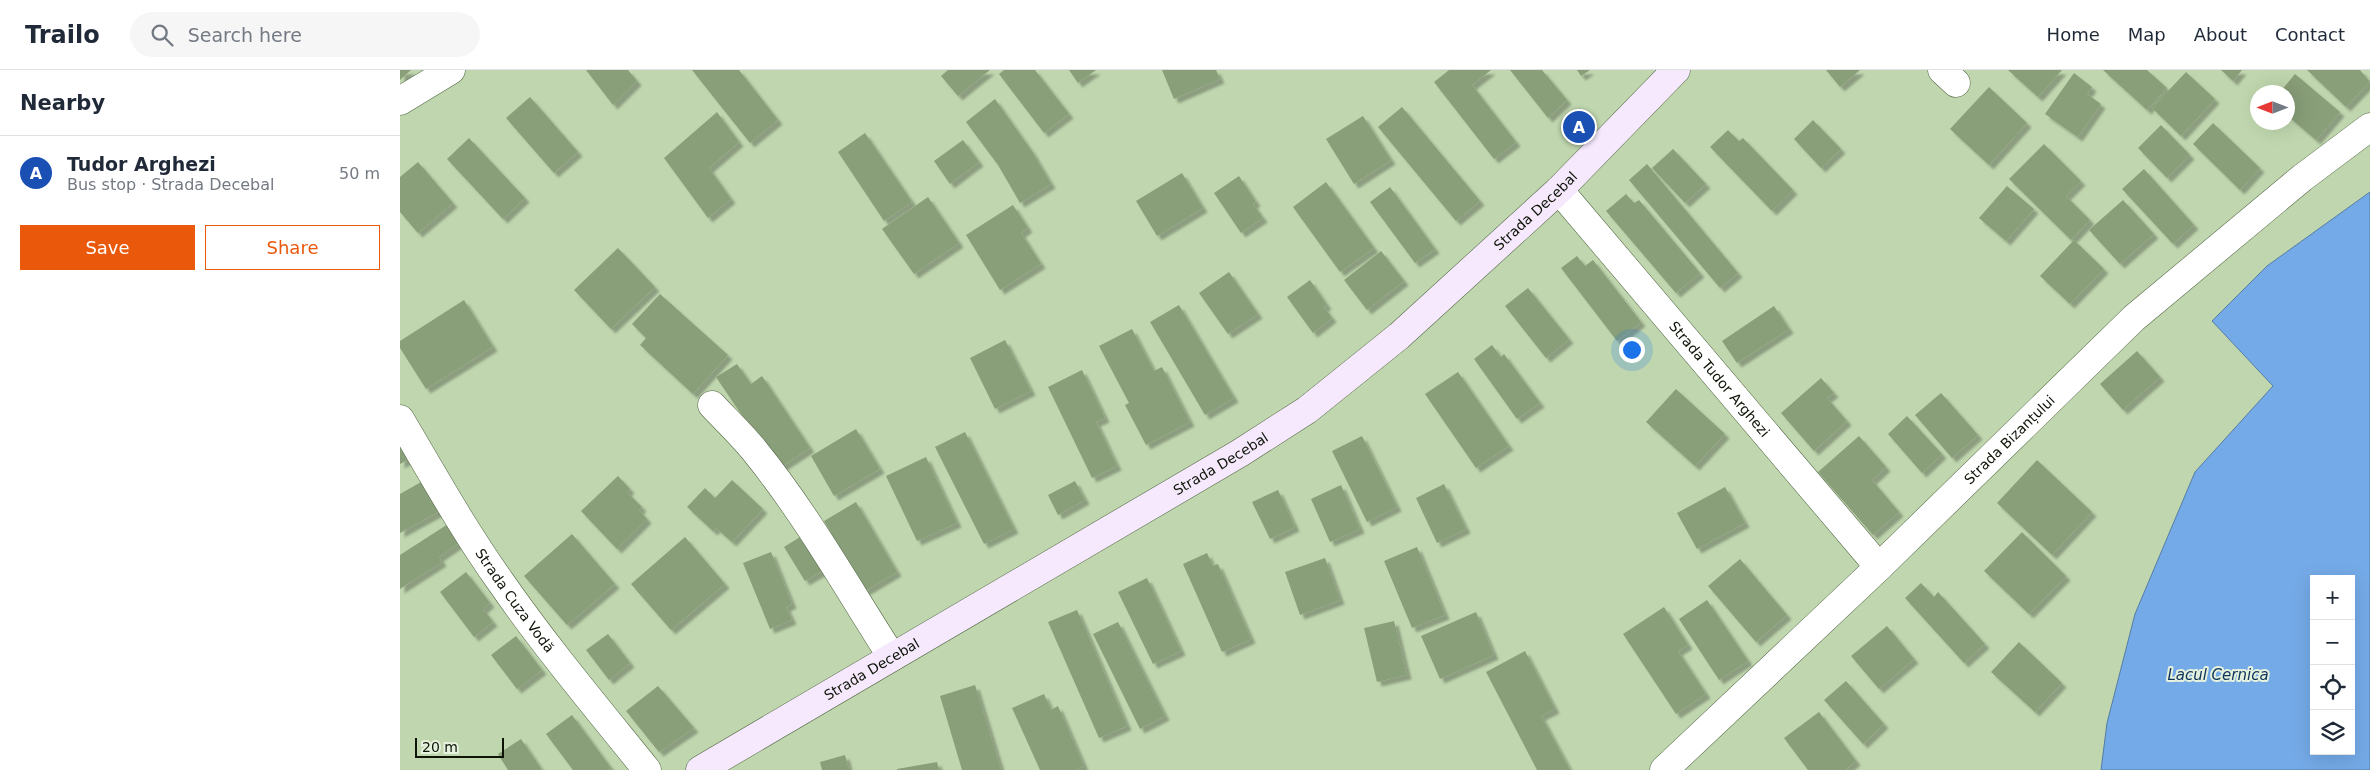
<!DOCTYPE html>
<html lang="en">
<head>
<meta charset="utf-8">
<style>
	:root { --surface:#fff; --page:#f6f6f7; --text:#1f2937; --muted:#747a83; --line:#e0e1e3; --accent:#ea580c }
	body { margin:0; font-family:"DejaVu Sans",sans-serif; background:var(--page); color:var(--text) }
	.controls { position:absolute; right:15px; bottom:15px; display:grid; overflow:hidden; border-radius:0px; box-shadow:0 5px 20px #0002 }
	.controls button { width:45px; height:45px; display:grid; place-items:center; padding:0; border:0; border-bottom:1px solid var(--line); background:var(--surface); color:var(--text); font:25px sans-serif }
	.compass { position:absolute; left:1850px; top:15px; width:45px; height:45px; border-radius:50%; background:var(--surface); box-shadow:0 5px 20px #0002; rotate:270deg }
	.scale { position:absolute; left:15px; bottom:12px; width:89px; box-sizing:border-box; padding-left:5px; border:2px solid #0e1507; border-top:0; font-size:14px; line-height:18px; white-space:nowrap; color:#0e1507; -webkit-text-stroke:4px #e6f2de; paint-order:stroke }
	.you { position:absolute; left:1231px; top:279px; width:18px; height:18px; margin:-12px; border:4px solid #fff; border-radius:50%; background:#1a73e8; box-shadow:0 0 0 8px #1a73e833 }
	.badge { display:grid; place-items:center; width:32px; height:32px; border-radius:50%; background:var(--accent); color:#fff; font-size:16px; font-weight:700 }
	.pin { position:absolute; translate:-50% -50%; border:2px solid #fff; box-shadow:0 1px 5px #0006 }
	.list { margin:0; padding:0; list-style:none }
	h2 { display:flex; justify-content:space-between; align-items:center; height:65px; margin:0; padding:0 20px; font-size:21px }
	h2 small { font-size:16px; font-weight:400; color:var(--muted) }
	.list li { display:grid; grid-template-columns:32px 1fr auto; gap:15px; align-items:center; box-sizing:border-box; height:75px; padding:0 20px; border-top:1px solid var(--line) }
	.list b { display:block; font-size:19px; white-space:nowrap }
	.list p { margin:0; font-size:16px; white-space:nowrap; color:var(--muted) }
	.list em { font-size:16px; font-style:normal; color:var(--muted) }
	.actions { display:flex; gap:10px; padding:15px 20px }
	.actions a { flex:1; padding:11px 0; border:1px solid var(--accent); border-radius:0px; text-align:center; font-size:18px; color:var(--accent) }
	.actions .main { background:var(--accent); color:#fff }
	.icon { flex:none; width:28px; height:28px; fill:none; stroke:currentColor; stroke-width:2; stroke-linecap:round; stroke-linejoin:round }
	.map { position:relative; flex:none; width:1970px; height:700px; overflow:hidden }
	header { display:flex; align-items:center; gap:30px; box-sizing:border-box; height:70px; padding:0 25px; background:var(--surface); border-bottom:1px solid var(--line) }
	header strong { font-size:24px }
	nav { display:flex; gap:28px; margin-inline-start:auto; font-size:18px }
	.search { width:350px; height:45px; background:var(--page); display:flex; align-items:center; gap:12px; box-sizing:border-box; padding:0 18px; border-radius:28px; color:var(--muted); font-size:19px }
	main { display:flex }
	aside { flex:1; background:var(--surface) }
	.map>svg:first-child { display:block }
	.water { fill:#74aae7; stroke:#557da4; fill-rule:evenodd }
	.building { fill:#899f79; filter:url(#shadow) }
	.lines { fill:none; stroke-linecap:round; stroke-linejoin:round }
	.minor-casing { stroke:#526643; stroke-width:29 }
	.secondary-casing { stroke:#526643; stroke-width:29 }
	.minor { stroke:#fff; stroke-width:28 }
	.secondary { stroke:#f6e9fe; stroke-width:28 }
	.labels { text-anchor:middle; stroke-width:4; stroke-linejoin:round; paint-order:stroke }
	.street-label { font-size:14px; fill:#0e1507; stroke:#e6f2de }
	.water-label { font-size:15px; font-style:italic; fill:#0d345b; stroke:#e6f2de }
</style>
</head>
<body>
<header>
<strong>Trailo</strong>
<div class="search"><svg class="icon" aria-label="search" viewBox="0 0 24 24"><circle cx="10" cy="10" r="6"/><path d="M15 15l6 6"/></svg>Search here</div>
<nav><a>Home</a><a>Map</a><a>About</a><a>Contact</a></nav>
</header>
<main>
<aside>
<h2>Nearby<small></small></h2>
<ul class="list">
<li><span class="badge" style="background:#1a4fb4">A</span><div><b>Tudor Arghezi</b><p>Bus stop · Strada Decebal</p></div><em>50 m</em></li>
</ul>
<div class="actions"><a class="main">Save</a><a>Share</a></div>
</aside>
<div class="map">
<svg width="1970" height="700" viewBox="0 0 1970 700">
	<defs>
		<filter id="shadow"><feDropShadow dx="4.5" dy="4.5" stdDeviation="1" flood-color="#0004"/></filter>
	</defs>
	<rect width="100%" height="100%" fill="#bfd6ae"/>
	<!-- water -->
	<path class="water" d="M 1970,122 L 1970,700 L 1701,700 L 1707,653 L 1735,544 L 1795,402 L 1873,316 L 1812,251 L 1867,196 ZM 1914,509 L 1951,509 L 1951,681 L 1914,681 Z"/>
	<!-- building -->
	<path class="building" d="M 0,0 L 11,0 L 0,10 Z
		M 186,0 L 228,0 L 237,11 L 213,35 Z
		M 292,0 L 339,0 L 378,50 L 350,73 Z
		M 548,0 L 590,0 L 558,26 L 541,6 Z
		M 604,0 L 635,0 L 669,44 L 644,63 L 599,4 Z
		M 669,0 L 696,0 L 678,13 Z
		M 762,0 L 816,0 L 820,9 L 774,29 Z
		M 1049,0 L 1091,0 L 1072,15 L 1116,72 L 1094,89 L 1034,12 Z
		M 1110,0 L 1142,0 L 1167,30 L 1148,48 Z
		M 1177,0 L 1190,0 L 1181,6 Z
		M 1426,0 L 1460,0 L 1440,17 Z
		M 1608,0 L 1662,0 L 1638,27 Z
		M 1703,0 L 1747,0 L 1767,18 L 1747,40 Z
		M 1821,0 L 1842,0 L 1833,11 Z
		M 1907,0 L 1960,0 L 1970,12 L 1946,37 Z
		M 1786,2 L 1815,29 L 1781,66 L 1752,38 Z
		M 1674,3 L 1692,17 L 1687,24 L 1701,34 L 1678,67 L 1645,44 Z
		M 1895,4 L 1940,42 L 1916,70 L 1888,46 L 1888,22 L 1880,22 Z
		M 1589,17 L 1627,53 L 1589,95 L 1550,59 Z
		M 130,27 L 178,82 L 154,103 L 106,48 Z
		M 595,29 L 633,83 L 651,114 L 620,133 L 598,95 L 566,52 Z
		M 1002,37 L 1080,131 L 1056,151 L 978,57 Z
		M 317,42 L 339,72 L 309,98 L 331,129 L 308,148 L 264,88 Z
		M 963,46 L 991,90 L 954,114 L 926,69 Z
		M 1413,50 L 1441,79 L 1421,98 L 1394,69 Z
		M 1813,53 L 1860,98 L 1840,120 L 1793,74 Z
		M 1761,55 L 1790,85 L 1767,108 L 1738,78 Z
		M 1328,60 L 1339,71 L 1343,68 L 1393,120 L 1372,141 L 1310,77 Z
		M 465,63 L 512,132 L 484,151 L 438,82 Z
		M 69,68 L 125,128 L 103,149 L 47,89 Z
		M 563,70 L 579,92 L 550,114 L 534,91 Z
		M 1644,74 L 1681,111 L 1666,126 L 1690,150 L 1671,170 L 1609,109 Z
		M 1273,79 L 1306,114 L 1285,133 L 1252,98 Z
		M 18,92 L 53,133 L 18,163 L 0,142 L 0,107 Z
		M 1247,94 L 1338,203 L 1320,218 L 1229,110 Z
		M 1744,99 L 1794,155 L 1773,174 L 1722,119 Z
		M 782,103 L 803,138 L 757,166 L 736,131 Z
		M 839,106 L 856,132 L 853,134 L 863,148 L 841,163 L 814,123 Z
		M 926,112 L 974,178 L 940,202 L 893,137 Z
		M 1607,116 L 1634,139 L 1606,171 L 1579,148 Z
		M 990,117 L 1035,179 L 1015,193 L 970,132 Z
		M 1226,124 L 1234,133 L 1239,130 L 1300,203 L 1276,223 L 1206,141 Z
		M 528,127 L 559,173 L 514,204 L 482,159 Z
		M 1723,130 L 1754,164 L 1720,194 L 1689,160 Z
		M 613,135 L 628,158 L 621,163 L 641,194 L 600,220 L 566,165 Z
		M 1674,170 L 1704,199 L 1670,234 L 1640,206 Z
		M 218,178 L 255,217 L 211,259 L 174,220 Z
		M 981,181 L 1004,211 L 967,240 L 944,210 Z
		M 1177,186 L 1185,196 L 1193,190 L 1241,252 L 1217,271 L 1161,198 Z
		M 829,202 L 858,244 L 828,264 L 799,223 Z
		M 910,210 L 927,235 L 924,237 L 932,248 L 913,263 L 887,227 Z
		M 1128,218 L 1169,269 L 1146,288 L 1105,236 Z
		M 260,224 L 328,285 L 293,324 L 240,275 L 246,268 L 232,254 Z
		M 64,230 L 93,277 L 26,319 L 0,278 L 0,271 Z
		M 779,235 L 834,328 L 805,345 L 750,252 Z
		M 1374,236 L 1389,259 L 1337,293 L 1322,271 Z
		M 732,259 L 754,301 L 762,297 L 790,352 L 746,375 L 725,335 L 729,333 L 699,276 Z
		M 605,270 L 631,321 L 595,339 L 570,288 Z
		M 1092,275 L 1101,287 L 1104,284 L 1140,333 L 1117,349 L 1074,289 Z
		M 1737,281 L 1760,307 L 1723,340 L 1700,314 Z
		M 337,294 L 351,314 L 362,306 L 410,378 L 378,399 L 316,307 Z
		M 682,300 L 705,348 L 696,352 L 717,396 L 692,408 L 648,317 Z
		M 1058,302 L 1109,376 L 1076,398 L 1025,324 Z
		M 1421,308 L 1434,323 L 1427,328 L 1447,351 L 1414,381 L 1381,343 Z
		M 1276,319 L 1325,364 L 1295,396 L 1246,352 Z
		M 1541,323 L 1578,365 L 1552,388 L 1515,345 Z
		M 1507,346 L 1542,384 L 1522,403 L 1488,364 Z
		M 456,359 L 480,399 L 434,426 L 411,386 Z
		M 565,362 L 614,459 L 584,474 L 535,377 Z
		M 962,366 L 997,437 L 967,452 L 932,381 Z
		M 1459,366 L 1486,397 L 1472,410 L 1499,442 L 1473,465 L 1418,402 Z
		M 0,368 L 11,388 L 0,394 Z
		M 526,387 L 557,453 L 517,471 L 486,406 Z
		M 1637,390 L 1692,442 L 1652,485 L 1597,433 Z
		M 218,406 L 230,419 L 227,422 L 242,437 L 239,440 L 247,449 L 217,479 L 181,441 Z
		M 332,410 L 363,439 L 332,472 L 316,458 L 313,461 L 287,437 L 305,418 L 315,428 Z
		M 23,411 L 40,441 L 0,463 L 0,424 Z
		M 675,411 L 685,430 L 658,445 L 648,425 Z
		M 1044,414 L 1066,459 L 1037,473 L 1016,428 Z
		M 941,415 L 960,459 L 930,472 L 911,429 Z
		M 1325,417 L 1345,453 L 1297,479 L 1277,443 Z
		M 878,420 L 895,457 L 870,469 L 852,432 Z
		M 456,432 L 497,502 L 465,521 L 424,451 Z
		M 48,454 L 61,472 L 39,487 L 42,492 L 0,519 L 0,485 Z
		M 408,462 L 429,497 L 405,511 L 384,477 Z
		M 1622,462 L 1666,506 L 1629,544 L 1584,501 Z
		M 172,464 L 215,514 L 167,555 L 124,506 Z
		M 285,467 L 325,514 L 271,560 L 231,514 Z
		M 1017,477 L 1045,545 L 1012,558 L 984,491 Z
		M 371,482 L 392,534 L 386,537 L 392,550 L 370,559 L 343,493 Z
		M 807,483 L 813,496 L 818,494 L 851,569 L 822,582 L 783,494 Z
		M 925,488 L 940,530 L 900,545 L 885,502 Z
		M 1340,489 L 1387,545 L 1356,572 L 1308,516 Z
		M 66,502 L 90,533 L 83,539 L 93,552 L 74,567 L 40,522 Z
		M 747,508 L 781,581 L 753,594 L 718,522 Z
		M 1521,513 L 1534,527 L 1538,522 L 1585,574 L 1564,593 L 1505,528 Z
		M 1307,530 L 1348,591 L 1319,610 L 1279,549 Z
		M 1264,537 L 1288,575 L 1278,581 L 1306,624 L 1276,644 L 1223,564 Z
		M 677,540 L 727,656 L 699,668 L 648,552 Z
		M 1076,542 L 1094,585 L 1040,609 L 1021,566 Z
		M 994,551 L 1007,605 L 977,612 L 964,558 Z
		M 718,552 L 765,646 L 740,659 L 693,564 Z
		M 1487,556 L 1514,589 L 1479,619 L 1451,586 Z
		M 208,564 L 230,593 L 209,610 L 186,580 Z
		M 116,566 L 142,600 L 117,619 L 91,585 Z
		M 1619,572 L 1662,613 L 1635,642 L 1591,602 Z
		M 1125,581 L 1155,639 L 1141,646 L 1170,700 L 1137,700 L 1086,602 Z
		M 1446,611 L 1484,654 L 1463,674 L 1424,630 Z
		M 575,615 L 601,700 L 562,700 L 540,626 Z
		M 258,616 L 294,658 L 259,682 L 226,641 Z
		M 644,624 L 651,640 L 658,636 L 684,696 L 676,700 L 640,700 L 612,638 Z
		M 1419,642 L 1456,691 L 1445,700 L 1408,700 L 1384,668 Z
		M 172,645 L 211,698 L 208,700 L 173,700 L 146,664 Z
		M 121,669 L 142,700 L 108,700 L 98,684 Z
		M 445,685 L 449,700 L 422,700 L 420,692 Z
		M 537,692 L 539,700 L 497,700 L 497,699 Z"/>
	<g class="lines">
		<defs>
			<g id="minor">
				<path d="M 1542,0 L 1556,13"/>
				<path d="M 0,31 L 51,0"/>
				<path id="s1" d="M 1159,120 L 1479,497"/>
				<path d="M 312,335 C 326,350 341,364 354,380 C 406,444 447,517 492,587"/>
				<path id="s2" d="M 0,349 C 32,403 63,459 100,511 C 145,576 197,638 247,700"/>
				<path id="s3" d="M 1264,700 L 1479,497 L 1734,248 L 1902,108 L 1970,57"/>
			</g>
			<g id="secondary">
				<path id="s4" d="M 300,700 L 840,383 L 907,340 L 999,266 L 1159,120 L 1276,0"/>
			</g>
		</defs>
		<!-- minor casing -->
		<use href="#minor" class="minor-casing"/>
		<!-- secondary casing -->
		<use href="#secondary" class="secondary-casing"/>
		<!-- minor -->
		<use href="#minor" class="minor"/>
		<!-- secondary -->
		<use href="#secondary" class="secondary"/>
	</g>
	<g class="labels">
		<!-- street labels -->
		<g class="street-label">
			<text dy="5" stroke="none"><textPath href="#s4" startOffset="1009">Strada Decebal</textPath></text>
			<text dy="5" stroke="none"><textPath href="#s1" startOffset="248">Strada Tudor Arghezi</textPath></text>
			<text dy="5" stroke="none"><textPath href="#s3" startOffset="478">Strada Bizanțului</textPath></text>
			<text dy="5" stroke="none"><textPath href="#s4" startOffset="604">Strada Decebal</textPath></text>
			<text dy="5" stroke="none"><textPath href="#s2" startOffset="215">Strada Cuza Vodă</textPath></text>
			<text dy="5" stroke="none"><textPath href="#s4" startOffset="199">Strada Decebal</textPath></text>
		</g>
		<!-- water labels -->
		<g class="water-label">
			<text x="1818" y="610">Lacul Cernica</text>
		</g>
	</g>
</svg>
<div class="controls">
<button>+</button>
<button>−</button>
<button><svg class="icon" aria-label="locate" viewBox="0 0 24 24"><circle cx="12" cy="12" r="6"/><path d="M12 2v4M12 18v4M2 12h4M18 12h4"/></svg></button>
<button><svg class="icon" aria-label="layers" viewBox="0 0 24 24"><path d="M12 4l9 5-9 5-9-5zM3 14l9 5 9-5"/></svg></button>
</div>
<svg class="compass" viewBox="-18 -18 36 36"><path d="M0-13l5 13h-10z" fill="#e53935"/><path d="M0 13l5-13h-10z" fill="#747a83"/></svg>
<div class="scale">20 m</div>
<div class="you"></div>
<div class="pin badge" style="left:1179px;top:57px;background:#1a4fb4">A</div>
</div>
</main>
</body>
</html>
